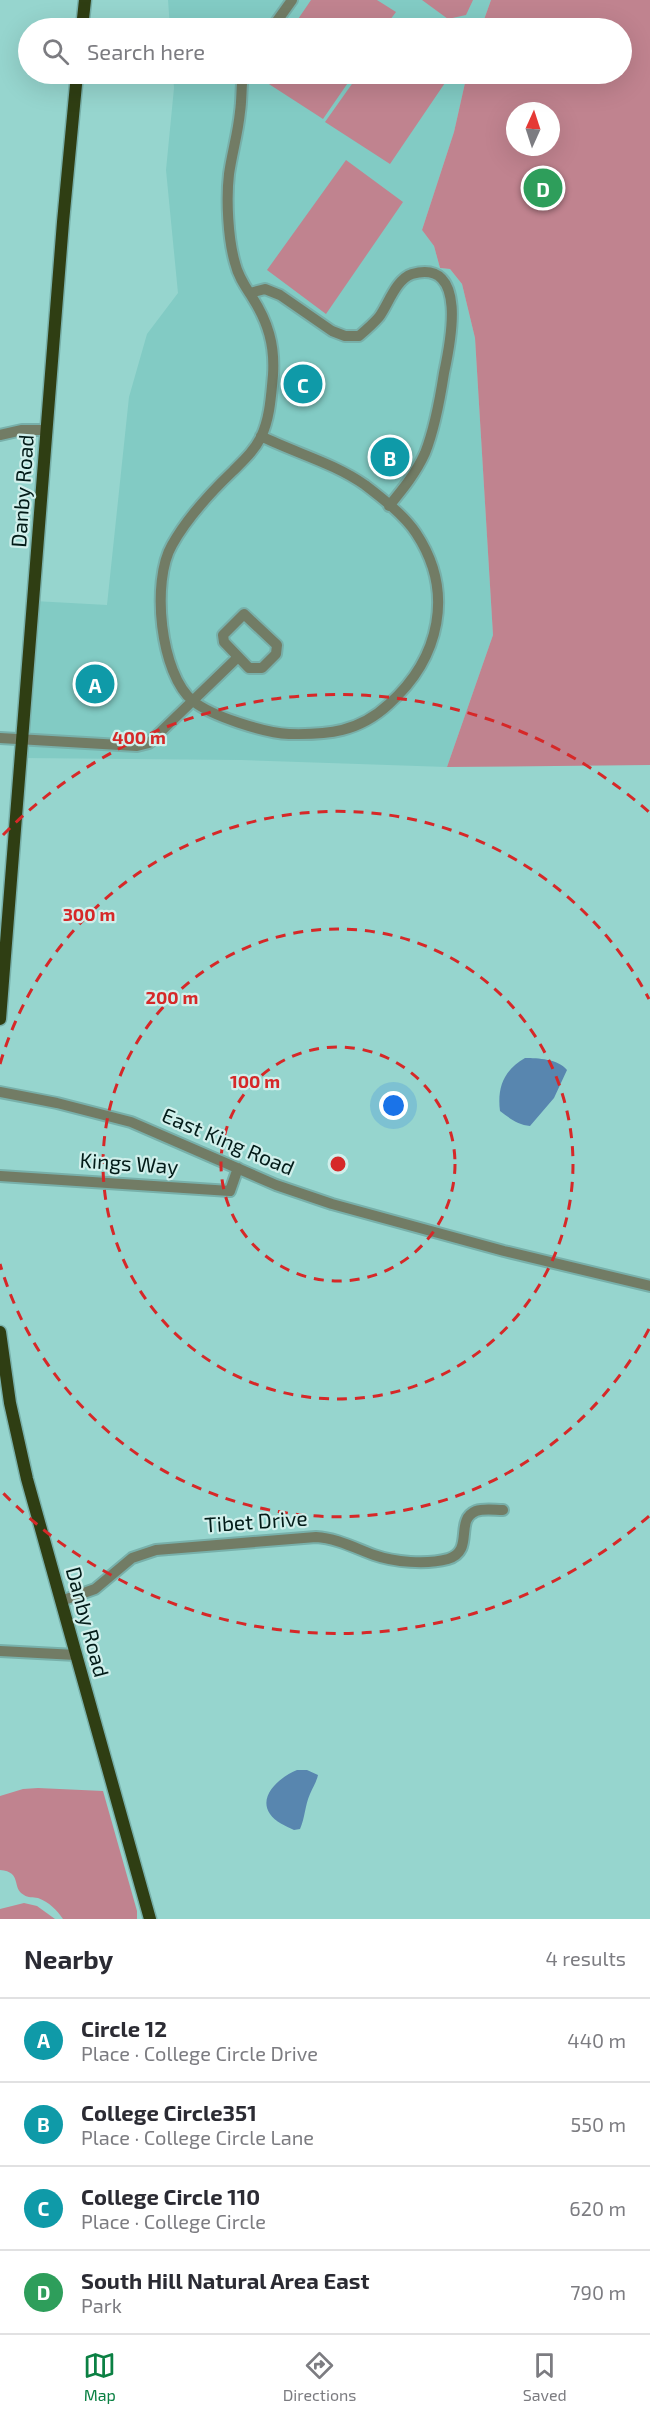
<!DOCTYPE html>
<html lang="en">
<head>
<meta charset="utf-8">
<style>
	:root { --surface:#fff; --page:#f2f2f3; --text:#2b2b33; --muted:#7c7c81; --line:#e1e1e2; --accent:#0b8043 }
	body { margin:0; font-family:"Exo 2",sans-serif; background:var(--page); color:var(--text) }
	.compass { position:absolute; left:506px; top:102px; width:54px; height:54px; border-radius:50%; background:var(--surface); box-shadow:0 6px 24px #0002; rotate:3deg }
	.you { position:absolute; left:394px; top:1106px; width:21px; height:21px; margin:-15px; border:4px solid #fff; border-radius:50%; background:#1a73e8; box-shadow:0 0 0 9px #1a73e833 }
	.badge { display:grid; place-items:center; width:39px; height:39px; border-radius:50%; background:var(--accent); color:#fff; font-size:20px; font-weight:700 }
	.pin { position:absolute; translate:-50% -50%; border:3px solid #fff; box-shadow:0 2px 6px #0006 }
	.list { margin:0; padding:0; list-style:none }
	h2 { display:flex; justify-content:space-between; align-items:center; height:78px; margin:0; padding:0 24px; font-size:26px }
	h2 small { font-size:20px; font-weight:400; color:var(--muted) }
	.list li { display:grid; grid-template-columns:39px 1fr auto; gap:18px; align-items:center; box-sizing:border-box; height:84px; padding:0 24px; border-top:2px solid var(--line) }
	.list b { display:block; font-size:22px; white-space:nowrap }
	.list p { margin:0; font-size:20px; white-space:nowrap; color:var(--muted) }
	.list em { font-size:20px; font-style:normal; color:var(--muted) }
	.icon { flex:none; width:33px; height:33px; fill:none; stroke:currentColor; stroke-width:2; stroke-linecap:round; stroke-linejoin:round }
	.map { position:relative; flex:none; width:650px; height:1919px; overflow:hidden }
	.search { position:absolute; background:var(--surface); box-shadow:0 6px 24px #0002; left:18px; right:18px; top:18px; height:66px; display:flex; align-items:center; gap:15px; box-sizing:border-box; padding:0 21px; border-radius:33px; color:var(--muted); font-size:22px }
	.sheet { height:414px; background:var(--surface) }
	nav { display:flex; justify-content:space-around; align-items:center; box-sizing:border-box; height:84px; border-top:2px solid var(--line); background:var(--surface); font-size:16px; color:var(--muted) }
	nav a { display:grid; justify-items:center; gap:3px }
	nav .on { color:var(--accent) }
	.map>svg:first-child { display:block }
	.built { fill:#82cbc4 }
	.green { fill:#c0838f; fill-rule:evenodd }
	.water { fill:#5886af }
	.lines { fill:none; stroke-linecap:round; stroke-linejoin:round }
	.minor-casing { stroke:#78b0aa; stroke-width:14 }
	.major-casing { stroke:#78b0aa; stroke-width:15 }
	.minor { stroke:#727c65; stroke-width:10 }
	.major { stroke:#2f3e13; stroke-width:12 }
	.ring { fill:none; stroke:#d62828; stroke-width:3; stroke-dasharray:10 8 }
	.labels { text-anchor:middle; stroke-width:4.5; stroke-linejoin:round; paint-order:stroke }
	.street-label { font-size:21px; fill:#021b18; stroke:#d0efeb }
	.centre { fill:#d62828; stroke:#d0efeb; stroke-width:3 }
	.ring-label { font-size:18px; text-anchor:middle; font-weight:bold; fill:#d62828; stroke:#d0efeb; stroke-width:4.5; stroke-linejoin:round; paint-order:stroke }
</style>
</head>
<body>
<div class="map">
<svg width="650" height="1919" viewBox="0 0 650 1919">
	<rect width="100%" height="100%" fill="#96d5ce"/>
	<!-- built -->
	<path class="built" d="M 168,0 L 491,0 L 481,28 L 170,28 Z
		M 173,74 L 467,74 L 454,132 L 422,230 L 434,246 L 440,268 L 450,269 L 462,284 L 475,338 L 493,635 L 447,767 L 241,760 L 21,758 L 34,601 L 107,605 L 129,397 L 147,334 L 178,293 L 166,170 L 174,88 Z"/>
	<!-- green -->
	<path class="green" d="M 311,0 L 377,0 L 396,12 L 384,28 L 292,28 Z
		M 422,0 L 473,0 L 466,15 L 448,19 Z
		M 491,0 L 650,0 L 650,765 L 447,767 L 493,635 L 475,338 L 462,284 L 450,269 L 440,268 L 434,246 L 422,230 L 454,132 L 467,74 L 622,74 L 622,28 L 481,28 ZM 515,111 L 551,111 L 551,147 L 515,147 Z
		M 260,74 L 354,74 L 323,119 L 258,77 Z
		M 359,74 L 451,74 L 390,164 L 325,122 Z
		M 346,160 L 403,202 L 326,314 L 267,270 Z
		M 38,1788 L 103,1791 L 137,1911 L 137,1919 L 63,1919 C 57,1910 49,1902 38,1898 C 33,1897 28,1898 24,1895 C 11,1888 23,1872 0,1870 L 0,1796 L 23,1789 Z
		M 24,1903 L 37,1906 L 55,1919 L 0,1919 L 0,1909 Z"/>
	<!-- water -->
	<path class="water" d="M 525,1058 C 538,1058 558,1059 567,1070 L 554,1098 L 530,1126 C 518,1125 509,1118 500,1111 C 497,1087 504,1070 525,1058 Z
		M 297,1770 L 307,1770 L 318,1775 C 316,1783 313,1787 310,1794 C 305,1805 305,1818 300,1829 L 294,1830 C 286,1826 275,1822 270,1814 C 257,1795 282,1776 297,1770 Z"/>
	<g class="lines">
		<defs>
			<path id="minor" d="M 272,28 L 292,0
				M 243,74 C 241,86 242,99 240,112 C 238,133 232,153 229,174 C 226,199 228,239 235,263 C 238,276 245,286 252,297 C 268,322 275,345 273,375 C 271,396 270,418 261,437 C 254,451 244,460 233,471 C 211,492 187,518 172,545 C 151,581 160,674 193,701 C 211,716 265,733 289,734 C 328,735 359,732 389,704 C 440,658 455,592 416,533 C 404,515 382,498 365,485 C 334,463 295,453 261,436
				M 250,293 L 265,289 L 280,295 L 332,331 L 345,336 L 359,336 C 366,330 373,324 379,317 C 388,305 396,279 412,274 C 469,258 450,345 444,373 C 440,399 435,428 425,453 C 416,473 403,489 389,506
				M 0,435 L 22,430 L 47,430
				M 244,614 L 277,645 L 276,654 L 262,668 L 249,668 L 224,642 L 223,635 Z
				M 0,738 L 137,746 L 149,743 L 237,658
				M 0,1092 L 57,1103 L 131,1122 L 276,1185 L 332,1204 L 504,1251 L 650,1286
				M 0,1176 L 230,1191 L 238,1168
				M 61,1601 L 95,1589 L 132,1558 L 156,1550 L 316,1537 C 336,1538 355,1548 374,1555 C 394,1562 426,1565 448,1559 C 475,1551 454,1520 476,1511 C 484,1508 495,1510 503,1510
				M 0,1651 L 76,1655"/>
			<path id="major" d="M 82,28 L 85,0
				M 0,1019 L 63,222 L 77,74
				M 0,1332 L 10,1403 L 27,1479 L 150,1919"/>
		</defs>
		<!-- minor casing -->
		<use href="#minor" class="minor-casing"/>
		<!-- major casing -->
		<use href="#major" class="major-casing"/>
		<!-- minor -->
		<use href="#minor" class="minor"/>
		<!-- major -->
		<use href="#major" class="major"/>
	</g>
	<!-- distance rings -->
	<g class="ring">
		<circle cx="338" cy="1164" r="117"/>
		<circle cx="338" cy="1164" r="235"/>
		<path d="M649 1329A352 352 0 0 1 0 1264M0 1064A352 352 0 0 1 649 999"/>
		<path d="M649 1516A470 470 0 0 1 3 1493M3 835A470 470 0 0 1 649 812"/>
	</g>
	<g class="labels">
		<!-- street labels -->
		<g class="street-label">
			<text transform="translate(23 491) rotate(-86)" y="7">Danby Road</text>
			<text transform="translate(228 1142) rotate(23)" y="7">East King Road</text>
			<text transform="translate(129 1164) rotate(4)" y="7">Kings Way</text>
			<text transform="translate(256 1522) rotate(-4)" y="7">Tibet Drive</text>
			<text transform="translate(87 1622) rotate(75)" y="7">Danby Road</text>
		</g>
	</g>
	<circle cx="338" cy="1164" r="9" class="centre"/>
	<g class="ring-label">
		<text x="139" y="744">400 m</text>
		<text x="89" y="921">300 m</text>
		<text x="172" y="1004">200 m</text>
		<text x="255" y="1088">100 m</text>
	</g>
</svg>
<svg class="compass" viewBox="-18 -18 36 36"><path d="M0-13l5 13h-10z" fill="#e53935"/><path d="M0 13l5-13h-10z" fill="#7c7c81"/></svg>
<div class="you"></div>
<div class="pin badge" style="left:95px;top:684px;background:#0f9aa8">A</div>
<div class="pin badge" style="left:390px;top:457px;background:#0f9aa8">B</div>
<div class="pin badge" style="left:303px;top:384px;background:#0f9aa8">C</div>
<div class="pin badge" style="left:543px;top:188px;background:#2e9e5b">D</div>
<div class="search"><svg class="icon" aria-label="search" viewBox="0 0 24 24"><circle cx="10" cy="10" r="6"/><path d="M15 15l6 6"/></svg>Search here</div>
</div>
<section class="sheet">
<h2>Nearby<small>4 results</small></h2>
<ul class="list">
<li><span class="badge" style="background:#0f9aa8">A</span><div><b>Circle 12</b><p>Place · College Circle Drive</p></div><em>440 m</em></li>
<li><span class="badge" style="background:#0f9aa8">B</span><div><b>College Circle351</b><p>Place · College Circle Lane</p></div><em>550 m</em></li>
<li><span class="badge" style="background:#0f9aa8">C</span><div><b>College Circle 110</b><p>Place · College Circle</p></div><em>620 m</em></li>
<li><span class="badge" style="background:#2e9e5b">D</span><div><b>South Hill Natural Area East</b><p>Park</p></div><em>790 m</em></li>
</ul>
</section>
<nav>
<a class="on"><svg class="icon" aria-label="map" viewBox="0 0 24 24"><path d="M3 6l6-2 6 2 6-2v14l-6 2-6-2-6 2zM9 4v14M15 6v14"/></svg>Map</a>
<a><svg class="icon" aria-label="directions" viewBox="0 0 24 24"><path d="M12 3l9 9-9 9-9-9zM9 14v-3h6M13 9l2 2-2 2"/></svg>Directions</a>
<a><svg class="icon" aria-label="saved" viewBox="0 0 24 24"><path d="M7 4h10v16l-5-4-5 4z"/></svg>Saved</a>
</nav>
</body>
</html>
